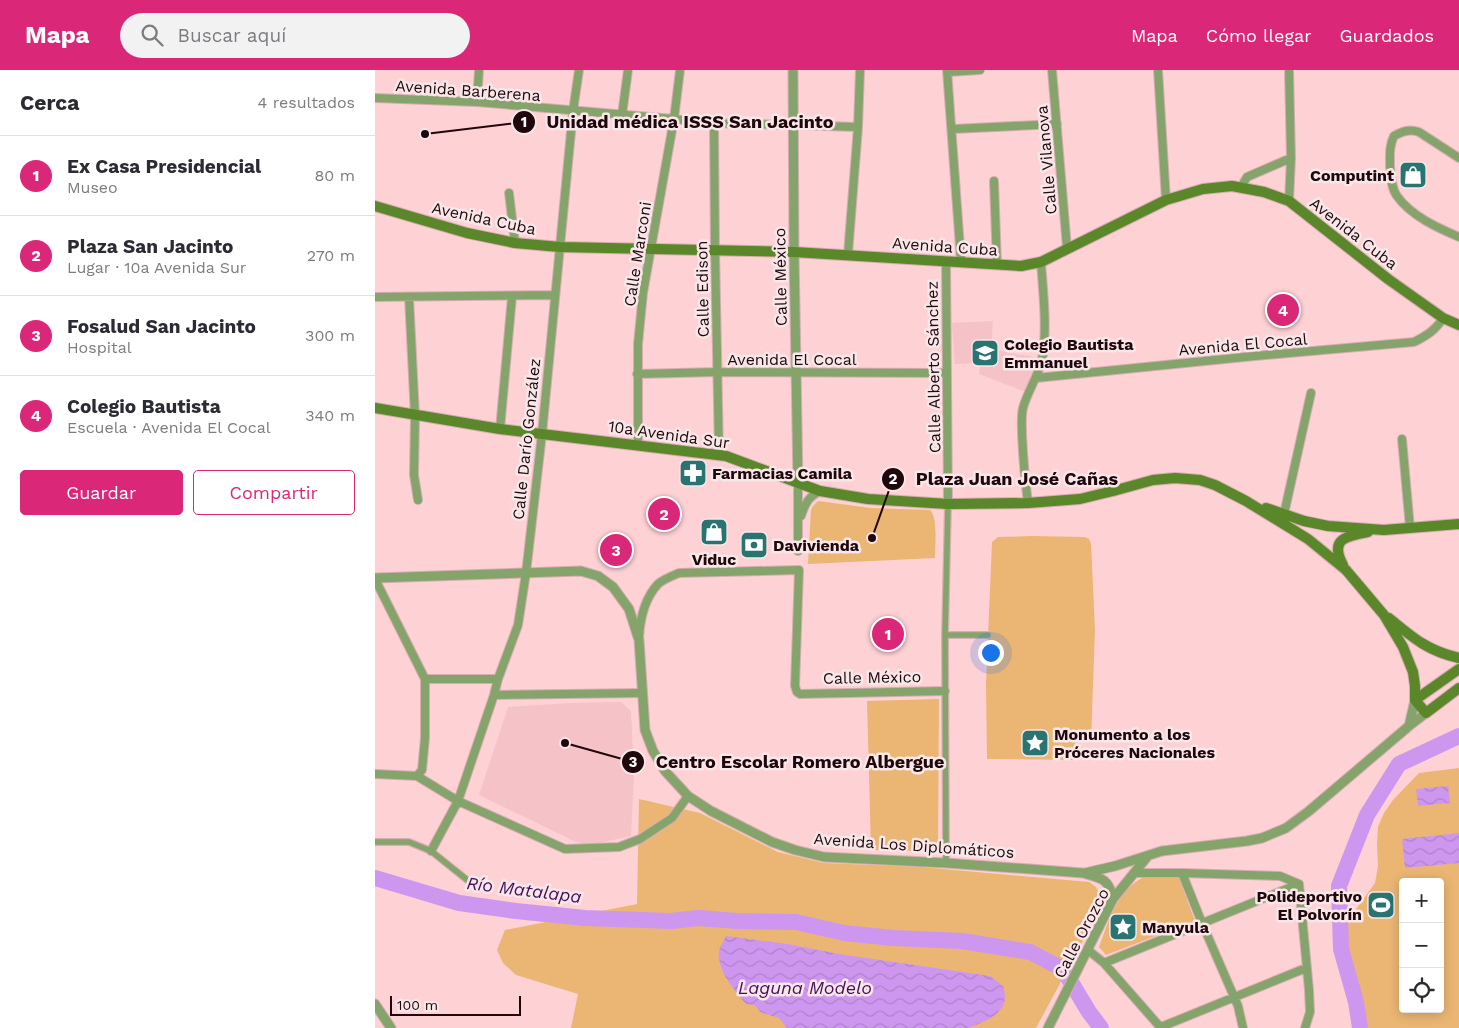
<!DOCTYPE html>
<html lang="es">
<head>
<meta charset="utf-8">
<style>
	:root { --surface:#fff; --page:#f2f2f3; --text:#2b2b33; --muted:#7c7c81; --line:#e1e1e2; --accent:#db2777 }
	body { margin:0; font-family:"Work Sans",sans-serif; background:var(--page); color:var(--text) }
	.controls { position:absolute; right:15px; bottom:15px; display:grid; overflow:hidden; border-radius:5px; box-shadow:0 2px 12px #0003 }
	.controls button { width:45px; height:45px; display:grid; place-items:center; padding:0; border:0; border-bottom:1px solid var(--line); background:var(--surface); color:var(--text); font:25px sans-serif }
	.scale { position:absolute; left:15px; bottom:12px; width:131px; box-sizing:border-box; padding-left:5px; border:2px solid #1f070b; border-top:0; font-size:14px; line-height:18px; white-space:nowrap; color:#1f070b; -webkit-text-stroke:4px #f7e7e8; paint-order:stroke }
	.you { position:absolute; left:615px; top:582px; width:18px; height:18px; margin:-12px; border:4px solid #fff; border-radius:50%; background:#1a73e8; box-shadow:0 0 0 8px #1a73e833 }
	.badge { display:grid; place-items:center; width:32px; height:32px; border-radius:50%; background:var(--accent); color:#fff; font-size:16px; font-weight:700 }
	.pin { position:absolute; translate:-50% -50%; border:2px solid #fff; box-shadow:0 1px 5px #0006 }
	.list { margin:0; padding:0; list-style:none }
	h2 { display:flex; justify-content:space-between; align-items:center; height:65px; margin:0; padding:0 20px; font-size:21px }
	h2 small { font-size:16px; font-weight:400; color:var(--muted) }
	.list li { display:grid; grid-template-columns:32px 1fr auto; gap:15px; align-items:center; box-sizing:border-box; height:80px; padding:0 20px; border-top:1px solid var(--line) }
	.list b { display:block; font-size:19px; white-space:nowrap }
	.list p { margin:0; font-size:16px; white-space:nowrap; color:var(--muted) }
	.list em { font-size:16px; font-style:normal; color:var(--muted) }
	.actions { display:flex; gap:10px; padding:15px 20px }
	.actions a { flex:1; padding:11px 0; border:1px solid var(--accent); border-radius:5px; text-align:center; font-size:18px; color:var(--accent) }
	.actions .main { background:var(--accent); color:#fff }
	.icon { flex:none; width:28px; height:28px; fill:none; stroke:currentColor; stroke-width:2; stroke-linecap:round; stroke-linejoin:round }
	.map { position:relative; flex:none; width:1084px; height:958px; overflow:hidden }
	header { display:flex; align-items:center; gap:30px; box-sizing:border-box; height:70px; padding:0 25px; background:var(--accent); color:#fff }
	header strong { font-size:24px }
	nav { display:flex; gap:28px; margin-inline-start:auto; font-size:18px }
	.search { width:350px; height:45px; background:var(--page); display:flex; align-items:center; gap:12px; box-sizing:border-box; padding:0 18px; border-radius:28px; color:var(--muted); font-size:19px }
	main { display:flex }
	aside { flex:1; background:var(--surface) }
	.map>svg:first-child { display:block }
	.built { fill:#f4c2c7 }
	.park { fill:#ebb673; fill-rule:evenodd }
	.water { fill:url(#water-waves) }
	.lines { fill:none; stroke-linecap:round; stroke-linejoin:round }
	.river { stroke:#cd97ef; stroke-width:16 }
	.pedestrian-casing { stroke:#d6adb1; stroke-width:8 }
	.minor-casing { stroke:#d6adb1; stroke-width:10 }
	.tertiary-casing { stroke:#d6adb1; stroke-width:11 }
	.secondary-casing { stroke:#d6adb1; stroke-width:12 }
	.pedestrian { stroke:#85a46b; stroke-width:5.5 }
	.minor { stroke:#85a46b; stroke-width:8 }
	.tertiary { stroke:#85a46b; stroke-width:9 }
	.secondary { stroke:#598729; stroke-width:10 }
	.labels { text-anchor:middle; stroke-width:5; stroke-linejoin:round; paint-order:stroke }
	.street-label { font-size:16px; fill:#1f070b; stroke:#f7e7e8 }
	.poi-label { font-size:16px; font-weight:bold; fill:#1f070b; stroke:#f7e7e8; text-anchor:start }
	.water-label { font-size:18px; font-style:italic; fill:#430d5c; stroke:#f7e7e8 }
	.leader { fill:none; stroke:#1f070b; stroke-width:2 }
	.callout-dot { fill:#1f070b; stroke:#f7e7e8; stroke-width:2 }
	.mark-label { font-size:15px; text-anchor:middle; font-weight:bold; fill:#fff }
	.callout-label { font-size:18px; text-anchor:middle; font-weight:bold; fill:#1f070b; stroke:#f7e7e8; stroke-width:5; stroke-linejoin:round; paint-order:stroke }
</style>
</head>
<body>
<header>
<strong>Mapa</strong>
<div class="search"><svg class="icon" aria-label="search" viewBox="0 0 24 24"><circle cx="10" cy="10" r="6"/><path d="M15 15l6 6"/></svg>Buscar aquí</div>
<nav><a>Mapa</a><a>Cómo llegar</a><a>Guardados</a></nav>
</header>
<main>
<aside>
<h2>Cerca<small>4 resultados</small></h2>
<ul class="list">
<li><span class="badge">1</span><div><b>Ex Casa Presidencial</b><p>Museo</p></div><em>80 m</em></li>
<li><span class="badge">2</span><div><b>Plaza San Jacinto</b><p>Lugar · 10a Avenida Sur</p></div><em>270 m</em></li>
<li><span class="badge">3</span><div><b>Fosalud San Jacinto</b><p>Hospital</p></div><em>300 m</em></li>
<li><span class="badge">4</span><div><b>Colegio Bautista</b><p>Escuela · Avenida El Cocal</p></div><em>340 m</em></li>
</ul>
<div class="actions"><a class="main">Guardar</a><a>Compartir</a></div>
</aside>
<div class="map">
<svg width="1084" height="958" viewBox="0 0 1084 958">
	<defs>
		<pattern id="water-waves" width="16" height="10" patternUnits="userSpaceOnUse" patternTransform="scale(1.25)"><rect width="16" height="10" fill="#cd97ef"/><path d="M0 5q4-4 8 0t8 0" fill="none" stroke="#b081cc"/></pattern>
	</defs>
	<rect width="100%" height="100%" fill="#fed1d5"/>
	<!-- built -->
	<path class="built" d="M 618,251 L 616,279 L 663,288 L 659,308 L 651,322 L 604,304 L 606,293 L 580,294 L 577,253 Z
		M 246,632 L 256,641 L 259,705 L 256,766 L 215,775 L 199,771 L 104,725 L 133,637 L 196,633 Z"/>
	<!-- park -->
	<path class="park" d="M 443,431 L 496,438 L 555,440 C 563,447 560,476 560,488 L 433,494 L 436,440 L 438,436 Z
		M 657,466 L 710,467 L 714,469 L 716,474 L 720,560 L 716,671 L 700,670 L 700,690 L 612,689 L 611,615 L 617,472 L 623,467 Z
		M 564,629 L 563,776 L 561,779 L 553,781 L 496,780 L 492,631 Z
		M 1084,698 L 1084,958 L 987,958 L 983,922 L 970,880 L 969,856 L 1000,813 L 1003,796 L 1002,774 L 1003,757 L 1009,743 L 1018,730 L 1044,703 ZM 1028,812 L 1065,812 L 1065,939 L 1028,939 Z
		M 264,729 L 325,743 L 403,782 L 449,793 L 546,797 L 714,812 L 721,817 L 729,832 L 661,958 L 196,958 L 203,924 L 141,905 L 128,893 L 122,880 L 130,860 L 262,834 Z
		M 769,807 L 804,808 L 820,851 L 731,885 L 724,877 C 734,851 742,820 769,807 Z"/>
	<!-- water -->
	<path class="water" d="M 1073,716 L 1075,733 L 1043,736 L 1041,719 Z
		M 1084,763 L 1084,793 L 1030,798 L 1027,769 Z
		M 351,866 L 413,874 L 464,884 L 615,906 L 628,916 C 629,919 630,924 630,928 C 628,946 608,952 593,958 L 412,958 L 404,948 L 385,942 L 380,935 L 371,934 C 360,921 341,899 344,881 C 345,876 349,871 351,866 Z"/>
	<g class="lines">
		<!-- river -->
		<path class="river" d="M 0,808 L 84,833 L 141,841 L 210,848 L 296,851 L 323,848 L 362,851 L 421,852 L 469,863 L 518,868 L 587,871 L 655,882 L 688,899 L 714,942 L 726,958
			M 985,958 L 981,932 L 966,879 L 964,816 L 992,745 L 1024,694 L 1084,666"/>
		<defs>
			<path id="pedestrian" d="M 570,565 L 613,565
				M 0,772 L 34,772 L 56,781 L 101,817
				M 571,793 L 570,565 L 573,434"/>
			<path id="minor" d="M 572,0 L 586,191
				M 677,0 L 692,178
				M 783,0 L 791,130
				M 573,2 L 605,0
				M 0,28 L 102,32 L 299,49 L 339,53 L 483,57
				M 102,32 L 104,0
				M 247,45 L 253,0
				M 339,53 L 340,181 L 344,384
				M 578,59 L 682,54
				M 1084,88 L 1044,62 C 1034,59 1028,61 1019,66 C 1014,76 1015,85 1015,96 C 1016,106 1016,118 1022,126 C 1036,146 1063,158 1084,167
				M 619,111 L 622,195
				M 867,118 L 869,112 L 872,107 L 916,88
				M 134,123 L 140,173
				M 914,131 L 916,88 L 914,0
				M 473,184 L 483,57 L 485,0
				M 571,191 L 573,434
				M 0,227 L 180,225
				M 34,227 L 40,346 L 39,405 L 43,430
				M 262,304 L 343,302 L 572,303
				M 661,308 L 880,286 L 1039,272 C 1051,266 1061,260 1068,248
				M 125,359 L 137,227
				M 1027,369 L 1035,458
				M 263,374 L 263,274 L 268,223 L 299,49 L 305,0
				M 423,413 L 423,481
				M 653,433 C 650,410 648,388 647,364 C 647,356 646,346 648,338 C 653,319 666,303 668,284 C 672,255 668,221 666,192
				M 909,444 L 936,323
				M 426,446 C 430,434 433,427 445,421
				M 0,509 L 50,609 L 50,668 L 47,700 L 42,706 L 0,704
				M 264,568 C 265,549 269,529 283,514 C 289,509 297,506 304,503 L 424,500 L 420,616 L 422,622 L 425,624 L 570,621
				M 50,609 L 123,609
				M 119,625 L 268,623
				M 42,706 L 83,731 L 190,779 L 244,777 L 265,769 L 297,748 L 313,726
				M 56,781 L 83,731 L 119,625 L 123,609 L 143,555 L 151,503 L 167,364 L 198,41 L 204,0
				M 759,803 L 807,803 L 827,853 L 863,936 L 868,958
				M 807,803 L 905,806 L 924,814
				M 924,814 L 934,920 L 935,942 L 930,958
				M 713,880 L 729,893 L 786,958
				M 729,893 L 924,814
				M 786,957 L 931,898"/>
			<path id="tertiary" d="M 418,0 L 419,182 L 423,413
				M 0,508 L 206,501 L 223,506 L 238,517 L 254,539 L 264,570 L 270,660 L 278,681 L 290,701 L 313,726 L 336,741 L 397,772 L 420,780 L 449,787 L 571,793 L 708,803 C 727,808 734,809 738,829
				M 1034,656 L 1040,630
				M 710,803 L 740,796 L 787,781 L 872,771 L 887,768 L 911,758 L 934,741 L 1034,656 L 1051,643
				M 0,934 L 16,958
				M 673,958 L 738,829 L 772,787"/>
			<path id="secondary" d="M 0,136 L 92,163 L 140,173 L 185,177 L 419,182 L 646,196 L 666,192 L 791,130 L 828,119 L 857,116 L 889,122 L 914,131 L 1013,209 L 1068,248 L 1084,255
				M 0,338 L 125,359 L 351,386 L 445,421 L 493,429 L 573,434 L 653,433 L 705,429 L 738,421 L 778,410 L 800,408 L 825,410 L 840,415 L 871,431 L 933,469 L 971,500 L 1009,545 L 1028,577 L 1038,602 L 1040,616 L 1040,630 L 1051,643 L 1084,618
				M 891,438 L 929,451 L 953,456 L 1009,460 L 1084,454
				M 968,495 C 954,469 971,466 993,462
				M 1014,548 C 1038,568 1053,581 1084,588
				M 1040,630 L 1084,599"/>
		</defs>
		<!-- pedestrian casing -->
		<use href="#pedestrian" class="pedestrian-casing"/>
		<!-- minor casing -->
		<use href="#minor" class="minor-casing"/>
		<!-- tertiary casing -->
		<use href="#tertiary" class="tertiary-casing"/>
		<!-- secondary casing -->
		<use href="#secondary" class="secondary-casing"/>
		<!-- pedestrian -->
		<use href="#pedestrian" class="pedestrian"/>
		<!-- minor -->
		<use href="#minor" class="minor"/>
		<!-- tertiary -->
		<use href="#tertiary" class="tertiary"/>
		<!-- secondary -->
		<use href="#secondary" class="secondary"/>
	</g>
	<!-- icons -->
	<defs>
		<symbol id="shop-square" viewBox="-11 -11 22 22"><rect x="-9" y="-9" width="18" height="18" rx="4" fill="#297371" stroke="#f7e7e8"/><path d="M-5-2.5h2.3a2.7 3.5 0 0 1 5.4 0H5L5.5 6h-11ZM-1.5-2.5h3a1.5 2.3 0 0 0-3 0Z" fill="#fff"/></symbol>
		<symbol id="school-square" viewBox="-11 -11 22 22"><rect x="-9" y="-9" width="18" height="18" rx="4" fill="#297371" stroke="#f7e7e8"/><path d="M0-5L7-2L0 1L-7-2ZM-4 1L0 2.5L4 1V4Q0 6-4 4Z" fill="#fff"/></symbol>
		<symbol id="pharmacy-square" viewBox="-11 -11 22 22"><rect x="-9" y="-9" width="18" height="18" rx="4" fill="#297371" stroke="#f7e7e8"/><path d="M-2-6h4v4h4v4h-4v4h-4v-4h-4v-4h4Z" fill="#fff"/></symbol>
		<symbol id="bank-square" viewBox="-11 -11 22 22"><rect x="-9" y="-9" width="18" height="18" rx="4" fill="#297371" stroke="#f7e7e8"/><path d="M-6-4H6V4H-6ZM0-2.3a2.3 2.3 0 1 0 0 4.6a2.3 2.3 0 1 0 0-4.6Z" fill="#fff"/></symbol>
		<symbol id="sight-square" viewBox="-11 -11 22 22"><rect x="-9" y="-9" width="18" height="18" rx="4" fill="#297371" stroke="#f7e7e8"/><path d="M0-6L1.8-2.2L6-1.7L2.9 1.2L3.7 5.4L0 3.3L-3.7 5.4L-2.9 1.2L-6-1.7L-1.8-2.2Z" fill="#fff"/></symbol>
		<symbol id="stadium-square" viewBox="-11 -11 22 22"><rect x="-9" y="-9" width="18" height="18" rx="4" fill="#297371" stroke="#f7e7e8"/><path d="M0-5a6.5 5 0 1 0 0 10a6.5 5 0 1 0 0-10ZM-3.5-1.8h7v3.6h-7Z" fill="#fff"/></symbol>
	</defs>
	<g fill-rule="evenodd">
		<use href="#shop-square" x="1022" y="89" width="32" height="32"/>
		<use href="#school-square" x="594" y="267" width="32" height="32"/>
		<use href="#pharmacy-square" x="302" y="387" width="32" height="32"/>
		<use href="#shop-square" x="323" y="446" width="32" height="32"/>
		<use href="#bank-square" x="363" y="459" width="32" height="32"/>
		<use href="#sight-square" x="644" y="657" width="32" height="32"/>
		<use href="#stadium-square" x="990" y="819" width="32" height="32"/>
		<use href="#sight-square" x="732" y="841" width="32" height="32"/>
	</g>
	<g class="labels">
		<!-- street labels -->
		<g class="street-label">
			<text transform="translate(93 20) rotate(4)" y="6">Avenida Barberena</text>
			<text transform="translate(671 90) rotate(-95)" y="6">Calle Vilanova</text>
			<text transform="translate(109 148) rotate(12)" y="6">Avenida Cuba</text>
			<text transform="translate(979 163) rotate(38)" y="6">Avenida Cuba</text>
			<text transform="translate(570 176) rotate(4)" y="6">Avenida Cuba</text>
			<text transform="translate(262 184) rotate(-81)" y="6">Calle Marconi</text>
			<text transform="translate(405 207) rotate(-91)" y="6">Calle México</text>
			<text transform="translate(327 219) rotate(-91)" y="6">Calle Edison</text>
			<text transform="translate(868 274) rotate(-5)" y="6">Avenida El Cocal</text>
			<text x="417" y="295">Avenida El Cocal</text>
			<text transform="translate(558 297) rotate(-91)" y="6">Calle Alberto Sánchez</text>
			<text transform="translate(294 364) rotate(8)" y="6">10a Avenida Sur</text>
			<text transform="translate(151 369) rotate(-84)" y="6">Calle Darío González</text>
			<text transform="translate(497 607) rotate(-1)" y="6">Calle México</text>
			<text transform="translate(539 775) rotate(4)" y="6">Avenida Los Diplomáticos</text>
			<text transform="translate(706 863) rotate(-62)" y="6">Calle Orozco</text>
		</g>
		<!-- poi labels -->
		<g class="poi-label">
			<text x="1019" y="111" text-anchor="end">Computint</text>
			<text x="629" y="280">Colegio Bautista<tspan x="629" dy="18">Emmanuel</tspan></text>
			<text x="337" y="409">Farmacias Camila</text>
			<text x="398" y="481">Davivienda</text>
			<text x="339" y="495" text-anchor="middle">Viduc</text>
			<text x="679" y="670">Monumento a los<tspan x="679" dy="18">Próceres Nacionales</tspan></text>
			<text x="987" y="832" text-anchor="end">Polideportivo<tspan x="987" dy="18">El Polvorín</tspan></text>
			<text x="767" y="863">Manyula</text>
		</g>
		<!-- water labels -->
		<g class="water-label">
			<text transform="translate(149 820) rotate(7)" y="6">Río Matalapa</text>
			<text x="430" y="924">Laguna Modelo</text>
		</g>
	</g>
	<!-- callouts -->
	<path class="leader" d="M50 64L149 52M497 468L518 409M190 673L258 692"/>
	<g class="callout-dot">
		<circle cx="50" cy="64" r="5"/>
		<circle cx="497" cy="468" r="5"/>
		<circle cx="190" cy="673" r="5"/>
		<circle cx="149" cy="52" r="12"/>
		<circle cx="518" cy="409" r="12"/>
		<circle cx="258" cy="692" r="12"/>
	</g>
	<g class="mark-label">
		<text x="149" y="57">1</text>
		<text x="518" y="414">2</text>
		<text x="258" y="697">3</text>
	</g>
	<g class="callout-label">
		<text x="315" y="58">Unidad médica ISSS San Jacinto</text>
		<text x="642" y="415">Plaza Juan José Cañas</text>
		<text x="425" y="698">Centro Escolar Romero Albergue</text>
	</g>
</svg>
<div class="controls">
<button>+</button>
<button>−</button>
<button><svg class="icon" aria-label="locate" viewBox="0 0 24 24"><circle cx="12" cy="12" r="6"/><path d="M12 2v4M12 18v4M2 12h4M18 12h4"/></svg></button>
</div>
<div class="scale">100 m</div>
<div class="you"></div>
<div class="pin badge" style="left:513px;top:564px">1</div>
<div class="pin badge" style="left:289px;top:444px">2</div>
<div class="pin badge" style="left:241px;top:480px">3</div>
<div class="pin badge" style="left:908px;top:240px">4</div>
</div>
</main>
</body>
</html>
